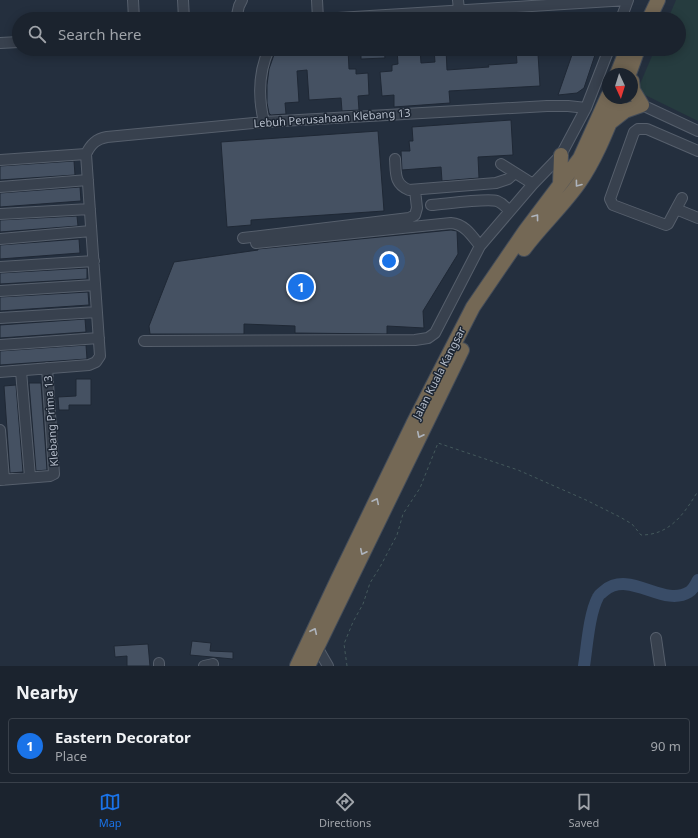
<!DOCTYPE html>
<html lang="en">
<head>
<meta charset="utf-8">
<style>
	:root { --surface:#1b232e; --page:#242b36; --text:#f1f3f6; --muted:#a0a4aa; --line:#39404a; --accent:#1a73e8 }
	body { margin:0; font-family:"Noto Sans",sans-serif; background:var(--page); color:var(--text) }
	.compass { position:absolute; left:602px; top:68px; width:36px; height:36px; border-radius:50%; background:var(--surface); box-shadow:0 2px 10px #0003; rotate:176deg }
	.you { position:absolute; left:389px; top:261px; width:14px; height:14px; margin:-10px; border:3px solid #fff; border-radius:50%; background:#1a73e8; box-shadow:0 0 0 6px #1a73e833 }
	.badge { display:grid; place-items:center; width:26px; height:26px; border-radius:50%; background:var(--accent); color:#fff; font-size:13px; font-weight:700 }
	.pin { position:absolute; translate:-50% -50%; border:2px solid #fff; box-shadow:0 1px 4px #0006 }
	.list { margin:0; padding:0; list-style:none }
	h2 { display:flex; justify-content:space-between; align-items:center; height:52px; margin:0; padding:0 16px; font-size:17px }
	h2 small { font-size:13px; font-weight:400; color:var(--muted) }
	.list li { display:grid; grid-template-columns:26px 1fr auto; gap:12px; align-items:center; box-sizing:border-box; height:56px; margin:0 8px 8px; padding:0 8px; border:1px solid var(--line); border-radius:4px }
	.list b { display:block; font-size:15px; white-space:nowrap }
	.list p { margin:0; font-size:13px; white-space:nowrap; color:var(--muted) }
	.list em { font-size:13px; font-style:normal; color:var(--muted) }
	.icon { flex:none; width:22px; height:22px; fill:none; stroke:currentColor; stroke-width:2; stroke-linecap:round; stroke-linejoin:round }
	.map { position:relative; flex:none; width:698px; height:666px; overflow:hidden }
	.search { position:absolute; background:var(--surface); box-shadow:0 2px 10px #0003; left:12px; right:12px; top:12px; height:44px; display:flex; align-items:center; gap:10px; box-sizing:border-box; padding:0 14px; border-radius:22px; color:var(--muted); font-size:15px }
	.sheet { height:116px; background:var(--surface) }
	nav { display:flex; justify-content:space-around; align-items:center; box-sizing:border-box; height:56px; border-top:1px solid var(--line); background:var(--surface); font-size:11px; color:var(--muted) }
	nav a { display:grid; justify-items:center; gap:2px }
	nav .on { color:var(--accent) }
	.map>svg:first-child { display:block }
	.green { fill:#263c3f }
	.lines { fill:none; stroke-linecap:round; stroke-linejoin:round }
	.river { stroke:#394c67; stroke-width:12 }
	.building { fill:#455162; stroke:#1f2835 }
	.minor-casing { stroke:#565f6c; stroke-width:12 }
	.highway-casing { stroke:#434c59; stroke-width:16 }
	.path { stroke:#44595c; stroke-width:1; stroke-dasharray:3 3; stroke-linecap:butt }
	.minor { stroke:#38414e; stroke-width:10 }
	.highway { stroke:#746855; stroke-width:14 }
	.oneway { stroke:#aeb4bd }
	.labels { text-anchor:middle; stroke-width:3; stroke-linejoin:round; paint-order:stroke }
	.street-label { font-size:11px; fill:#b4bcc9; stroke:#1d2633 }
</style>
</head>
<body>
<div class="map">
<svg width="698" height="666" viewBox="0 0 698 666">
	<rect width="100%" height="100%" fill="#242f3e"/>
	<!-- green -->
	<path class="green" d="M 676,0 L 698,0 L 698,121 L 637,91 L 655,49 L 679,49 L 679,19 L 668,19 Z"/>
	<g class="lines">
		<!-- river -->
		<path class="river" d="M 584,666 C 587,647 589,614 598,597 C 599,594 602,593 604,591 C 630,569 663,608 689,592 C 693,590 696,584 698,580"/>
	</g>
	<!-- building -->
	<path class="building" d="M 609,14 L 608,19 L 593,19 L 593,15 Z
		M 276,49 L 348,49 L 349,69 L 356,69 L 356,74 L 368,73 L 369,95 L 358,96 L 359,110 L 342,111 L 341,98 L 309,100 L 307,70 L 297,71 L 299,102 L 285,103 L 286,114 L 271,115 L 269,113 L 267,103 L 267,85 L 269,69 Z
		M 361,49 L 384,49 L 385,58 L 361,59 Z
		M 397,49 L 420,49 L 421,63 L 435,62 L 434,49 L 446,49 L 447,70 L 489,67 L 488,65 L 517,63 L 516,49 L 553,49 L 553,53 L 538,54 L 540,86 L 449,91 L 450,103 L 394,107 L 394,95 L 382,96 L 380,72 L 392,71 L 392,65 L 398,64 Z
		M 574,49 L 597,49 L 584,88 L 577,93 L 558,95 Z
		M 511,120 L 513,155 L 478,157 L 479,178 L 442,181 L 441,167 L 402,170 L 401,151 L 410,151 L 409,141 L 413,141 L 412,127 Z
		M 378,131 L 384,211 L 251,220 L 251,225 L 227,227 L 221,142 Z
		M 74,161 L 75,175 L 0,180 L 0,166 Z
		M 80,187 L 81,201 L 0,207 L 0,193 Z
		M 77,216 L 78,226 L 0,232 L 0,220 Z
		M 451,230 L 457,231 L 458,254 L 423,311 L 424,328 L 387,326 L 387,334 L 295,333 L 295,326 L 244,324 L 244,334 L 150,334 L 149,326 L 174,262 L 258,250 L 258,249 Z
		M 79,239 L 80,253 L 0,259 L 0,245 Z
		M 87,268 L 87,279 L 0,284 L 0,273 Z
		M 88,292 L 89,305 L 0,311 L 0,297 Z
		M 85,319 L 86,332 L 0,338 L 0,325 Z
		M 86,345 L 87,359 L 0,365 L 0,351 Z
		M 76,379 L 91,379 L 91,405 L 69,405 L 69,410 L 59,410 L 58,397 L 76,396 Z
		M 29,383 L 41,383 L 47,470 L 36,471 Z
		M 16,385 L 23,472 L 10,473 L 4,386 Z
		M 192,641 L 211,643 L 210,651 L 233,652 L 233,659 L 190,655 Z
		M 148,644 L 150,666 L 127,666 L 127,656 L 115,657 L 114,646 Z"/>
	<g class="lines">
		<defs>
			<path id="minor" d="M 133,0 L 134,19
				M 183,0 L 184,19
				M 317,0 L 318,19
				M 458,0 L 459,10
				M 236,19 L 239,6 L 242,0
				M 322,19 L 628,0
				M 621,19 L 628,0
				M 0,43 L 19,42
				M 622,98 L 642,105 L 698,131
				M 264,122 C 258,97 258,73 269,49
				M 698,151 L 647,129 L 638,129 L 634,132 L 610,199 L 613,205 L 666,225 L 668,224 L 676,209 L 698,218
				M 86,154 C 91,144 96,139 107,137 L 264,122 L 547,106 L 568,106 L 586,108
				M 395,159 C 396,173 394,184 409,190 L 496,183 L 508,179 L 515,173
				M 0,160 L 86,154
				M 501,164 L 533,184
				M 0,187 L 88,180
				M 431,205 C 445,204 486,198 497,201 C 502,203 506,207 509,211
				M 676,209 L 682,198
				M 0,214 L 90,209
				M 243,238 L 409,218 L 415,215 L 417,208 L 415,190
				M 0,239 L 91,231
				M 256,243 L 451,223 C 465,224 472,236 480,246
				M 0,267 L 94,261
				M 0,291 L 95,285
				M 0,318 L 97,312
				M 144,341 L 415,340 L 428,338 L 435,333 L 480,246 L 533,184 L 561,155 L 586,108 L 609,49
				M 0,345 L 99,338
				M 21,371 L 30,477
				M 0,372 L 89,365 L 96,362 L 100,356 L 86,154
				M 0,430 L 4,480
				M 0,480 L 50,476 L 54,474 L 47,368
				M 656,638 L 660,666
				M 317,647 L 328,666
				M 159,666 L 159,663
				M 204,666 L 213,664"/>
			<path id="highway" d="M 649,19 L 658,0
				M 617,74 L 627,49
				M 629,74 L 638,49
				M 611,122 L 625,111 L 642,105 L 633,90 L 632,81
				M 560,184 L 561,155
				M 524,249 C 541,226 563,206 579,183 C 597,157 608,127 620,98
				M 297,666 L 337,581 L 413,424 L 473,307 L 525,231 L 580,158 L 608,96
				M 308,666 L 462,350"/>
		</defs>
		<!-- minor casing -->
		<use href="#minor" class="minor-casing"/>
		<!-- highway casing -->
		<use href="#highway" class="highway-casing"/>
		<!-- path -->
		<path class="path" d="M 347,666 L 344,644 L 353,622 L 363,604 L 370,583 L 380,567 L 397,535 L 403,514 L 420,488 L 438,443 L 518,470 L 586,500 L 620,517 L 632,524 L 641,535 C 670,535 684,514 698,491"/>
		<!-- minor -->
		<use href="#minor" class="minor"/>
		<!-- highway -->
		<use href="#highway" class="highway"/>
	</g>
	<!-- one-way arrows -->
	<defs><path id="oneway-chevron" d="M-2-3.5L2.5 0L-2 3.5" fill="none" stroke-width="1.6" stroke-linecap="round" stroke-linejoin="round"/></defs>
	<g class="oneway">
		<use href="#oneway-chevron" transform="translate(578 184) rotate(127)"/>
		<use href="#oneway-chevron" transform="translate(536 217) rotate(-53)"/>
		<use href="#oneway-chevron" transform="translate(420 435) rotate(116)"/>
		<use href="#oneway-chevron" transform="translate(376 501) rotate(-64)"/>
		<use href="#oneway-chevron" transform="translate(363 552) rotate(116)"/>
		<use href="#oneway-chevron" transform="translate(314 631) rotate(-65)"/>
	</g>
	<g class="labels">
		<!-- street labels -->
		<g class="street-label">
			<text transform="translate(332 118) rotate(-4)" y="4">Lebuh Perusahaan Klebang 13</text>
			<text transform="translate(439 373) rotate(-63)" y="4">Jalan Kuala Kangsar</text>
			<text transform="translate(51 421) rotate(-94)" y="4">Klebang Prima 13</text>
		</g>
	</g>
</svg>
<svg class="compass" viewBox="-18 -18 36 36"><path d="M0-13l5 13h-10z" fill="#e53935"/><path d="M0 13l5-13h-10z" fill="#a0a4aa"/></svg>
<div class="you"></div>
<div class="pin badge" style="left:301px;top:287px">1</div>
<div class="search"><svg class="icon" aria-label="search" viewBox="0 0 24 24"><circle cx="10" cy="10" r="6"/><path d="M15 15l6 6"/></svg>Search here</div>
</div>
<section class="sheet">
<h2>Nearby<small></small></h2>
<ul class="list">
<li><span class="badge">1</span><div><b>Eastern Decorator</b><p>Place</p></div><em>90 m</em></li>
</ul>
</section>
<nav>
<a class="on"><svg class="icon" aria-label="map" viewBox="0 0 24 24"><path d="M3 6l6-2 6 2 6-2v14l-6 2-6-2-6 2zM9 4v14M15 6v14"/></svg>Map</a>
<a><svg class="icon" aria-label="directions" viewBox="0 0 24 24"><path d="M12 3l9 9-9 9-9-9zM9 14v-3h6M13 9l2 2-2 2"/></svg>Directions</a>
<a><svg class="icon" aria-label="saved" viewBox="0 0 24 24"><path d="M7 4h10v16l-5-4-5 4z"/></svg>Saved</a>
</nav>
</body>
</html>
